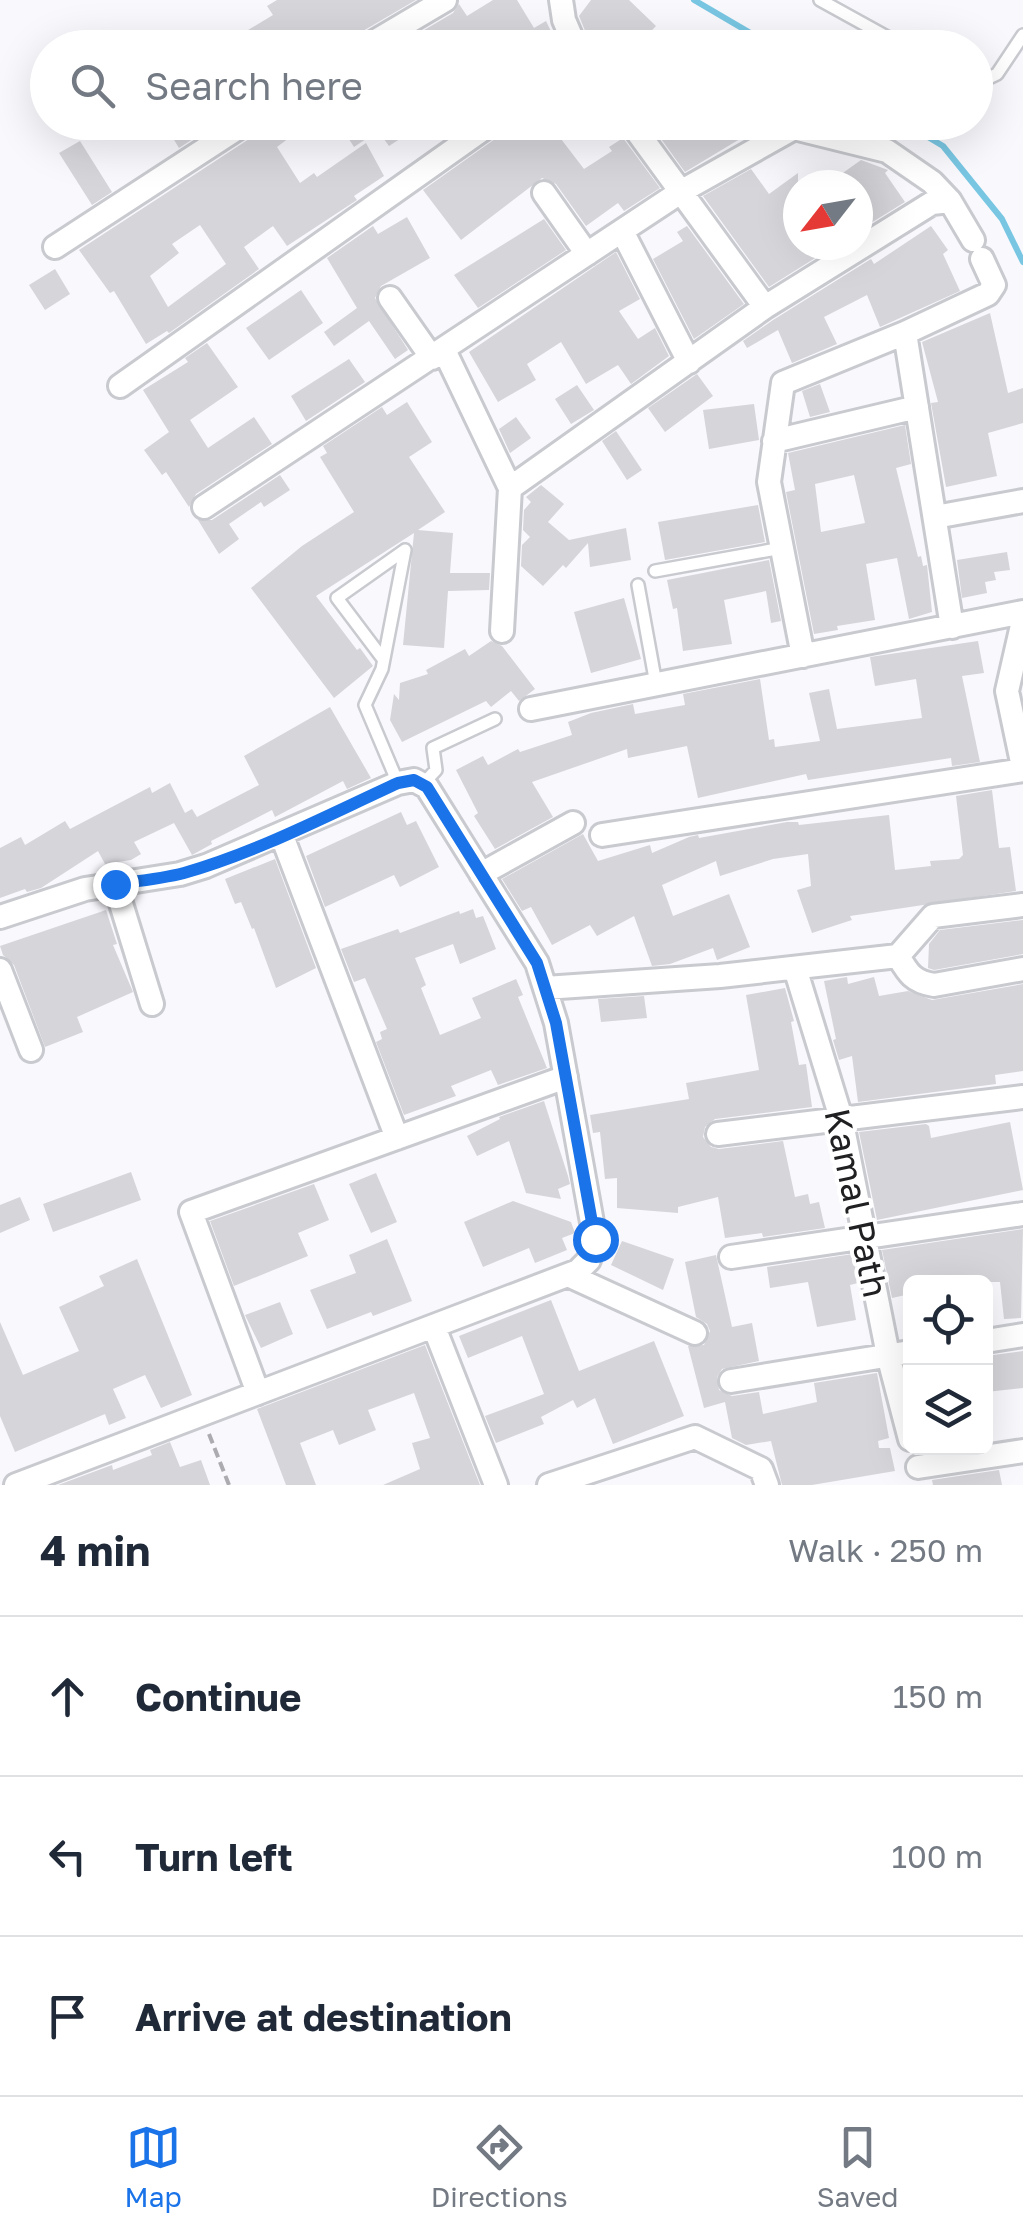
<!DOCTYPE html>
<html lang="en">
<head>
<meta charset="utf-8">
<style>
	:root { --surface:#fff; --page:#f6f6f7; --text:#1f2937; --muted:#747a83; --line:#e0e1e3; --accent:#1a73e8 }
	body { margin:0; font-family:"Golos Text",sans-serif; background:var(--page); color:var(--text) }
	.controls { position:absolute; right:30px; bottom:30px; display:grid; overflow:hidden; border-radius:15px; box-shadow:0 10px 40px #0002 }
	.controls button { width:90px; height:90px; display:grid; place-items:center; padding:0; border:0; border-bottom:2px solid var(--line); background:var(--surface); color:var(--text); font:50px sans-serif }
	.compass { position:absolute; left:783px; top:170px; width:90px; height:90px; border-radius:50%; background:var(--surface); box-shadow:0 10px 40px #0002; rotate:239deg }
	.stop { position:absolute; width:30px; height:30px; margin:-22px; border:8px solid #1a73e8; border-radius:50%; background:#fff }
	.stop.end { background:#1a73e8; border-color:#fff; box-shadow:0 2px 10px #0008 }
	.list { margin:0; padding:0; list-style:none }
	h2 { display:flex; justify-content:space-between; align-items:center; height:130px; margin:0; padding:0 40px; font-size:42px }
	h2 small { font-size:32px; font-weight:400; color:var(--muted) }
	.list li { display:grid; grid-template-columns:65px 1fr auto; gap:30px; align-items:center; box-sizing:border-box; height:160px; padding:0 40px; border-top:2px solid var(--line) }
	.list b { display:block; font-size:38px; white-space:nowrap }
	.list em { font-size:32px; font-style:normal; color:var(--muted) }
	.icon { flex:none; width:55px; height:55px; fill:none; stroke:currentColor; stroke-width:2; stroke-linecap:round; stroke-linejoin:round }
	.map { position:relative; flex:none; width:1023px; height:1485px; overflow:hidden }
	.search { position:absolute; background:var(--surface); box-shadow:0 10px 40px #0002; left:30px; right:30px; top:30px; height:110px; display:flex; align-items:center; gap:25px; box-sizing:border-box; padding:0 35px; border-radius:55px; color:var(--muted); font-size:38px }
	.sheet { height:610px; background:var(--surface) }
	nav { display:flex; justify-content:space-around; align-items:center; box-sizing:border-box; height:140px; border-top:2px solid var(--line); background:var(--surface); font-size:28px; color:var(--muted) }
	nav a { display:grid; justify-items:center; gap:5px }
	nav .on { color:var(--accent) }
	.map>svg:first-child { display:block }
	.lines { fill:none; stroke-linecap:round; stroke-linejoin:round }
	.stream { stroke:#79c6e2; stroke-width:6 }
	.building { fill:#d5d5da; fill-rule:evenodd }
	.service-casing { stroke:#c9cacf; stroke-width:16 }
	.minor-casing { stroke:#c9cacf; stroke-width:28 }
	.path { stroke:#acacb0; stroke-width:4; stroke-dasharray:10 5; stroke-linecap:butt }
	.service { stroke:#fff; stroke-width:11 }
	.minor { stroke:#fff; stroke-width:22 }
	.route { stroke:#1a73e8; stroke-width:12 }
	.labels { text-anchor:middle; stroke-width:8; stroke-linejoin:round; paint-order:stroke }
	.street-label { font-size:35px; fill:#202022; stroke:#fff }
</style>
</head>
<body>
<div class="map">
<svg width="1023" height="1485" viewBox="0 0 1023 1485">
	<rect width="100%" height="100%" fill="#f8f8fd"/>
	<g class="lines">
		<!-- stream -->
		<path class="stream" d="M 694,0 L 776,48
			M 903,122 L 943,146 L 1002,219 L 1023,262"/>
	</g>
	<!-- building -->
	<path class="building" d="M 277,0 L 416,0 L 356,35 L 349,48 L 218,48 L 273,15 L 267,6 Z
		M 493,0 L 517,0 L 534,28 L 546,21 L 559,48 L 456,48 L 447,34 L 429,48 L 394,48 L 453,13 L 459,4 L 467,16 Z
		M 591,0 L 629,0 L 656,26 L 635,48 L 598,48 L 588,38 L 579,16 Z
		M 163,122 L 219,122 L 179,148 Z
		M 275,122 L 310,122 L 277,147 L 300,183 L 314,173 L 317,177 L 366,143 L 384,176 L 354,196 L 357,200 L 287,246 L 273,226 L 244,247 L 259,269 L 169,333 L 167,331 L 146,344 L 114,291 L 110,293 L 79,250 ZM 200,225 L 226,264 L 168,307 L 150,276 L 179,253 L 172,244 Z
		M 338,122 L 426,122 L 389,146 L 378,131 L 354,147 Z
		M 508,122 L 548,122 L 584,169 L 612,151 L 609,147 L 623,138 L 660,188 L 624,211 L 618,203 L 586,226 L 556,184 L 542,178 L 461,240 L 423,190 L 502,134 Z
		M 649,122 L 768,122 L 685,172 Z
		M 80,141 L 112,192 L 92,205 L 59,153 Z
		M 861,160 L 888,170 L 885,173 L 905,202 L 858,231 L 858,185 L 826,185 Z
		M 751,169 L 769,194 L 798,173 L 798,245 L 836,245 L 769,287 L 703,196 Z
		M 407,217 L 430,258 L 381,286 L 375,298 L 408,350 L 395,359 L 369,321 L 334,346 L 324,332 L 357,308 L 327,258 L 373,226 L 378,234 Z
		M 544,219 L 566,250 L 478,308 L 454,275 Z
		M 687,226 L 744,304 L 694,339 L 653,259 L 683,241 L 677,232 Z
		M 931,226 L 948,250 L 943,254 L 960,291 L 880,327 L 867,295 L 824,317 L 837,344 L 792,363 L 778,330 L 747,348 L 743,341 L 773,320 L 871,259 L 874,264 Z
		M 616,252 L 640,299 L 619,311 L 638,339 L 655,328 L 669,356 L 631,384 L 618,365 L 586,384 L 561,342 L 527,364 L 536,380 L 498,402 L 469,352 Z
		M 55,269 L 70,294 L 45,310 L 29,285 Z
		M 301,290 L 323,323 L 269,360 L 246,328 Z
		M 990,313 L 1008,393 L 1023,388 L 1023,423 L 988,433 L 997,476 L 946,487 L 931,403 L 938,402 L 922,342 Z
		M 207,343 L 238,387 L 190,420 L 208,448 L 254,417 L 272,444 L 196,494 L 189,507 L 166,472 L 162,475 L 144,450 L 169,432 L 143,390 L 188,362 L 185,358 Z
		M 349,359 L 365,382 L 306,421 L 291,396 Z
		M 697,374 L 713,396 L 665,432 L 648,408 Z
		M 820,384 L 830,412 L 810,417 L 802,391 Z
		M 577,385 L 594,410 L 571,424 L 555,399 Z
		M 407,402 L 432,442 L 409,457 L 445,512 L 418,530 L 453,533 L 450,573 L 490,573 L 489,590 L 448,591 L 444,648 L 403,645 L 414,533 L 316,596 L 357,650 L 360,648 L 373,666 L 334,698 L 251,588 L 302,546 L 354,512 L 320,457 L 327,453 L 323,446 L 382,407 L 387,415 Z
		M 754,404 L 759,440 L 709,449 L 703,410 Z
		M 516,417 L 531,438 L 510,453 L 499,429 Z
		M 905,425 L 911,464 L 896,468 L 918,557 L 921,556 L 923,566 L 927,565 L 932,612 L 909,619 L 897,558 L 866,564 L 875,620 L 837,626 L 838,630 L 814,634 L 786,492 L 795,490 L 788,453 ZM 854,475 L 865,523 L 821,532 L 815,484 Z
		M 616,431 L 642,470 L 627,480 L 602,441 Z
		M 280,475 L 290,490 L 264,507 L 261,502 L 229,524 L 239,539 L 219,554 L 198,520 L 212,520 Z
		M 541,485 L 564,504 L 548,522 L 569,540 L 626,528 L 631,560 L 590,567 L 588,543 L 566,568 L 563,565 L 543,586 L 521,566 L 522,545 L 530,537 L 523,530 L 524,510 L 531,502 L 526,497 Z
		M 758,505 L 765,542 L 665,560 L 658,522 Z
		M 1007,552 L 1010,570 L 994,572 L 996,580 L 985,582 L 987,593 L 962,598 L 957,560 Z
		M 769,560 L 781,621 L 771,623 L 766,591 L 724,600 L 732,644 L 683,651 L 677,608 L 673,609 L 667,580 Z
		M 624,598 L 641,659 L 591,673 L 574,612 Z
		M 491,641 L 502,646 L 535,689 L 519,701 L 511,691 L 491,707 L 486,701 L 402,742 L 390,720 L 394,694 L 399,700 L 400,683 L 428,674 L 426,670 L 465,649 L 469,656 Z
		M 978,641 L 984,673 L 962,676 L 980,762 L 952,766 L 951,758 L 808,780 L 806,774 L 698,798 L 687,746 L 628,758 L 627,749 L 532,782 L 553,817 L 495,849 L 474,816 L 478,813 L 456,770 L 483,756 L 488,765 L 518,749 L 520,752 L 572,735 L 568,722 L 591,713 L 633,704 L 635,714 L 685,705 L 683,694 L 760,679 L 769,740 L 774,739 L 775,747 L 820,741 L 809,693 L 829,689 L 837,729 L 922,718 L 916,679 L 875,686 L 870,657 Z
		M 330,707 L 371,778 L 347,789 L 343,781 L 275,817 L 272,810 L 211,841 L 212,844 L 192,855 L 174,823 L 134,842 L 141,854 L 131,860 L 105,864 L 98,851 L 41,888 L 27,892 L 25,889 L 0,898 L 0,848 L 21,837 L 25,845 L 65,821 L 70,829 L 150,787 L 152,793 L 170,783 L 185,813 L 192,809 L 197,817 L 259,785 L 244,756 Z
		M 992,790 L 999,848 L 1010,847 L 1016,891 L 850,916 L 852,920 L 812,933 L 797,890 L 811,886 L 808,854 L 773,859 L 720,876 L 716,861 L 662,885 L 673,916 L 729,894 L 750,947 L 717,960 L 713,948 L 670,964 L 652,966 L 634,916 L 597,936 L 590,925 L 552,945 L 531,907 L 522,911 L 502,879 L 583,834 L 598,861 L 650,845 L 652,853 L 689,837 L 698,835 L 699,838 L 787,822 L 798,822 L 799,825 L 889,815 L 895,870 L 931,866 L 930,861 L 959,859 L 963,855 L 956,796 Z
		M 401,812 L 407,825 L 416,821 L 439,867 L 400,887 L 394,875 L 325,907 L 306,856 Z
		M 275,859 L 316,968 L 276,988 L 254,928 L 252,929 L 241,902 L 235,904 L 225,879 Z
		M 473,909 L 476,918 L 483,916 L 496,949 L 460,964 L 453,944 L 415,958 L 426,985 L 421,988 L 440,1035 L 481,1018 L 472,998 L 516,979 L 523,995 L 518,997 L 547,1068 L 498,1085 L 491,1070 L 451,1086 L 456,1096 L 404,1115 L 376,1042 L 382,1039 L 380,1032 L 387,1029 L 365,978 L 354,982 L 341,949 L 398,929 L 400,933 L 459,911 L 460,914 Z
		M 106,910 L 117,944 L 113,945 L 133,992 L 77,1017 L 83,1032 L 45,1047 L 14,965 L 3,955 L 0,946 Z
		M 1023,920 L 1023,954 L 934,970 L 928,968 L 929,944 L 940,930 Z
		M 847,977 L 848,984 L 874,977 L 879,996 L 908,991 L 932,1000 L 1023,984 L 1023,1071 L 995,1075 L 996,1084 L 858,1102 L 852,1056 L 839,1060 L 833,1040 L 836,1039 L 824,981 Z
		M 785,988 L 794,1021 L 791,1022 L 799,1065 L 806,1064 L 812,1107 L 715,1119 L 705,1127 L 703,1137 L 711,1147 L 719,1149 L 783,1141 L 795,1197 L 808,1194 L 810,1204 L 819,1202 L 825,1228 L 763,1237 L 762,1233 L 725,1238 L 718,1197 L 678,1207 L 678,1213 L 617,1208 L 617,1178 L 605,1179 L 600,1132 L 593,1133 L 590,1115 L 689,1099 L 686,1083 L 759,1070 L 746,995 Z
		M 644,996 L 647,1018 L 601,1022 L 598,999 Z
		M 544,1101 L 568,1176 L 570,1184 L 558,1189 L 561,1199 L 526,1193 L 509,1141 L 477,1156 L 467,1136 L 500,1119 L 499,1117 Z
		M 1010,1122 L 1023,1190 L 877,1220 L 859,1132 L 926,1124 L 929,1126 L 931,1138 Z
		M 131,1172 L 141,1200 L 53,1232 L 43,1204 Z
		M 376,1173 L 397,1222 L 371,1233 L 349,1184 Z
		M 314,1184 L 329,1220 L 298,1233 L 308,1256 L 234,1286 L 210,1221 Z
		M 20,1197 L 30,1220 L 0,1233 L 0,1205 Z
		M 513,1201 L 571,1222 L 575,1233 L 562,1238 L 567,1250 L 535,1263 L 529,1248 L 483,1267 L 464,1222 Z
		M 1023,1229 L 1021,1318 L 1004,1319 L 1000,1282 L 910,1282 L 910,1294 L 892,1298 L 882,1250 Z
		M 387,1239 L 412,1301 L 373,1316 L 371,1312 L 327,1329 L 310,1290 L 356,1273 L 349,1255 Z
		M 622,1241 L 674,1259 L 663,1290 L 611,1265 Z
		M 853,1254 L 858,1283 L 850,1285 L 856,1320 L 817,1327 L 808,1282 L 770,1288 L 767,1267 Z
		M 716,1255 L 732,1327 L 752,1323 L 759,1361 L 722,1369 L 717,1377 L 719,1390 L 732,1396 L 759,1392 L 763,1414 L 817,1402 L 814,1383 L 877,1373 L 889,1438 L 878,1441 L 879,1448 L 890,1448 L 895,1471 L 812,1485 L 782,1485 L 771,1441 L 746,1445 L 732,1438 L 725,1402 L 704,1408 L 688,1346 L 704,1345 L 710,1331 L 707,1324 L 696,1317 L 685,1262 Z
		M 137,1259 L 192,1395 L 161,1408 L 145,1375 L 113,1389 L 126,1418 L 109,1425 L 105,1414 L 15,1452 L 0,1416 L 0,1322 L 23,1375 L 79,1351 L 59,1307 L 104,1286 L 99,1276 Z
		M 551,1300 L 579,1371 L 654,1341 L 684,1416 L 613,1444 L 595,1398 L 577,1408 L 573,1400 L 541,1417 L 544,1424 L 496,1443 L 485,1416 L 544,1394 L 522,1336 L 468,1358 L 459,1336 Z
		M 280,1302 L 293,1334 L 261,1348 L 245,1315 Z
		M 425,1345 L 480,1485 L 383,1485 L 420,1469 L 412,1443 L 430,1438 L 414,1393 L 368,1410 L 376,1430 L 339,1445 L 333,1430 L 300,1443 L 316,1485 L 286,1485 L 257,1409 Z
		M 1023,1351 L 1023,1388 L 986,1392 L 986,1356 Z
		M 170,1442 L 180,1467 L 201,1460 L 210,1485 L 58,1485 L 112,1465 L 113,1470 L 152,1455 L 150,1450 Z
		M 999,1470 L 1002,1485 L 933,1485 L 932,1480 Z"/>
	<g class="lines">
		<defs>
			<path id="service" d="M 820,0 L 907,48
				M 976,84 L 997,74 L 1023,35
				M 655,571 L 782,548
				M 638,585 L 656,684
				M 383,659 L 337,598 L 405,550
				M 398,783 L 365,705 L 382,669 L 405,550
				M 422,785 L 436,770 L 433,748 L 495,719"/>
			<path id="minor" d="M 561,0 L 564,20 L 576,48
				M 364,48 L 445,0
				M 630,122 L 765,307
				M 544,193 L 587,254
				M 622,231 L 689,362
				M 55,247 L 247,122
				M 390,298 L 432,358
				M 905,333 L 988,294 L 994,285 L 982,259
				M 444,350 L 510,488 L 502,631
				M 120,386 L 493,122
				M 774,441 L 917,407
				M 510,488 L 765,307 L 932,203 L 950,201 L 973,240
				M 204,507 L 682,191 L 794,128 L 887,151 L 932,182 L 950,201
				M 935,517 L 1023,501
				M 1023,621 L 1007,691 L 1023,767
				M 803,656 L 769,482 L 783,383 L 905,333 L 952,627
				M 531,709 L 1023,612
				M 602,835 L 1023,770
				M 282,836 L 397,1138
				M 481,874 L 573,823
				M 115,884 L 152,1004
				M 0,917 L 85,889 L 180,874 L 206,866 L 398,783 L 414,780 L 427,787 L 537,963 L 556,1023 L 595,1239 L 589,1260 L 578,1271 L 16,1485
				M 898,956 C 908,973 913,982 934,985 L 1023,969
				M 795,968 L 841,1118 L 888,1355 L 910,1439
				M 0,970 L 31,1050
				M 545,988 L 720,976 L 898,956 L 933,916 L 1023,905
				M 718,1134 L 1023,1097
				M 731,1257 L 1023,1214
				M 568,1275 L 695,1333
				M 434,1327 L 496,1485
				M 986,1341 L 1023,1335
				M 731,1381 L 910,1352
				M 258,1393 L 191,1212 L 566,1077
				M 918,1467 L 1023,1451
				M 549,1485 L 695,1437 L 761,1469 L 767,1485"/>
		</defs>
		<!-- service casing -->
		<use href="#service" class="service-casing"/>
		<!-- minor casing -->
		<use href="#minor" class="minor-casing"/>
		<!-- path -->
		<path class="path" d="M 209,1434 L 229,1485"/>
		<!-- service -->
		<use href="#service" class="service"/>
		<!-- minor -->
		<use href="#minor" class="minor"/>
	</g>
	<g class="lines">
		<!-- route -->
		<path class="route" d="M 115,884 C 138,881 161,879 184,873 C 258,852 328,815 398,783 L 414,780 L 427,787 L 537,963 L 556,1023 L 595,1239"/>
	</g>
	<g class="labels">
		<!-- street labels -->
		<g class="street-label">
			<text transform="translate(856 1203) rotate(78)" y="12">Kamal Path</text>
		</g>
	</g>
</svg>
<div class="controls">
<button><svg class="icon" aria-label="locate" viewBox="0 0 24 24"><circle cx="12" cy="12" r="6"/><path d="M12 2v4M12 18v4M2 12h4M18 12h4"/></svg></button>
<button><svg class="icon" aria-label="layers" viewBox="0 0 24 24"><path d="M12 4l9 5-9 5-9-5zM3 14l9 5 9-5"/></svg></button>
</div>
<svg class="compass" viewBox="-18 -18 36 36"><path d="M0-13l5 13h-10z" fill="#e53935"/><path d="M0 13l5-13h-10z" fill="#747a83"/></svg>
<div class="stop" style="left:595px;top:1239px"></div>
<div class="stop end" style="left:115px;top:884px"></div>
<div class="search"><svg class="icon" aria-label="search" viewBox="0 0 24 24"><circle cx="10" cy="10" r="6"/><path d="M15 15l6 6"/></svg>Search here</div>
</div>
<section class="sheet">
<h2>4 min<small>Walk · 250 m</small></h2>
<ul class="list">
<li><svg class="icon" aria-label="ahead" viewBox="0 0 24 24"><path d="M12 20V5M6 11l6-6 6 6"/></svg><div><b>Continue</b></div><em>150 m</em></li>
<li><svg class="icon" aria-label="left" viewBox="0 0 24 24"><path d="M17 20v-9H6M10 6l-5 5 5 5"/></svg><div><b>Turn left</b></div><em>100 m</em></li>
<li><svg class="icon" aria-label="arrive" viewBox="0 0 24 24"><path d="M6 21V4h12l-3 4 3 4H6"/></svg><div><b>Arrive at destination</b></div></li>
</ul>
</section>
<nav>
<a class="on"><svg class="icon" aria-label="map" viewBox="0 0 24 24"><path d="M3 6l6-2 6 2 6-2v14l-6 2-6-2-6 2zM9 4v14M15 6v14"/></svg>Map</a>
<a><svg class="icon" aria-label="directions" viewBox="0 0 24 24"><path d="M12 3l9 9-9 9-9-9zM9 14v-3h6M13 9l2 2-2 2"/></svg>Directions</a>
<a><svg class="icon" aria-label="saved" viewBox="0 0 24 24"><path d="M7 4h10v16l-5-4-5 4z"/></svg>Saved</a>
</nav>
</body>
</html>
